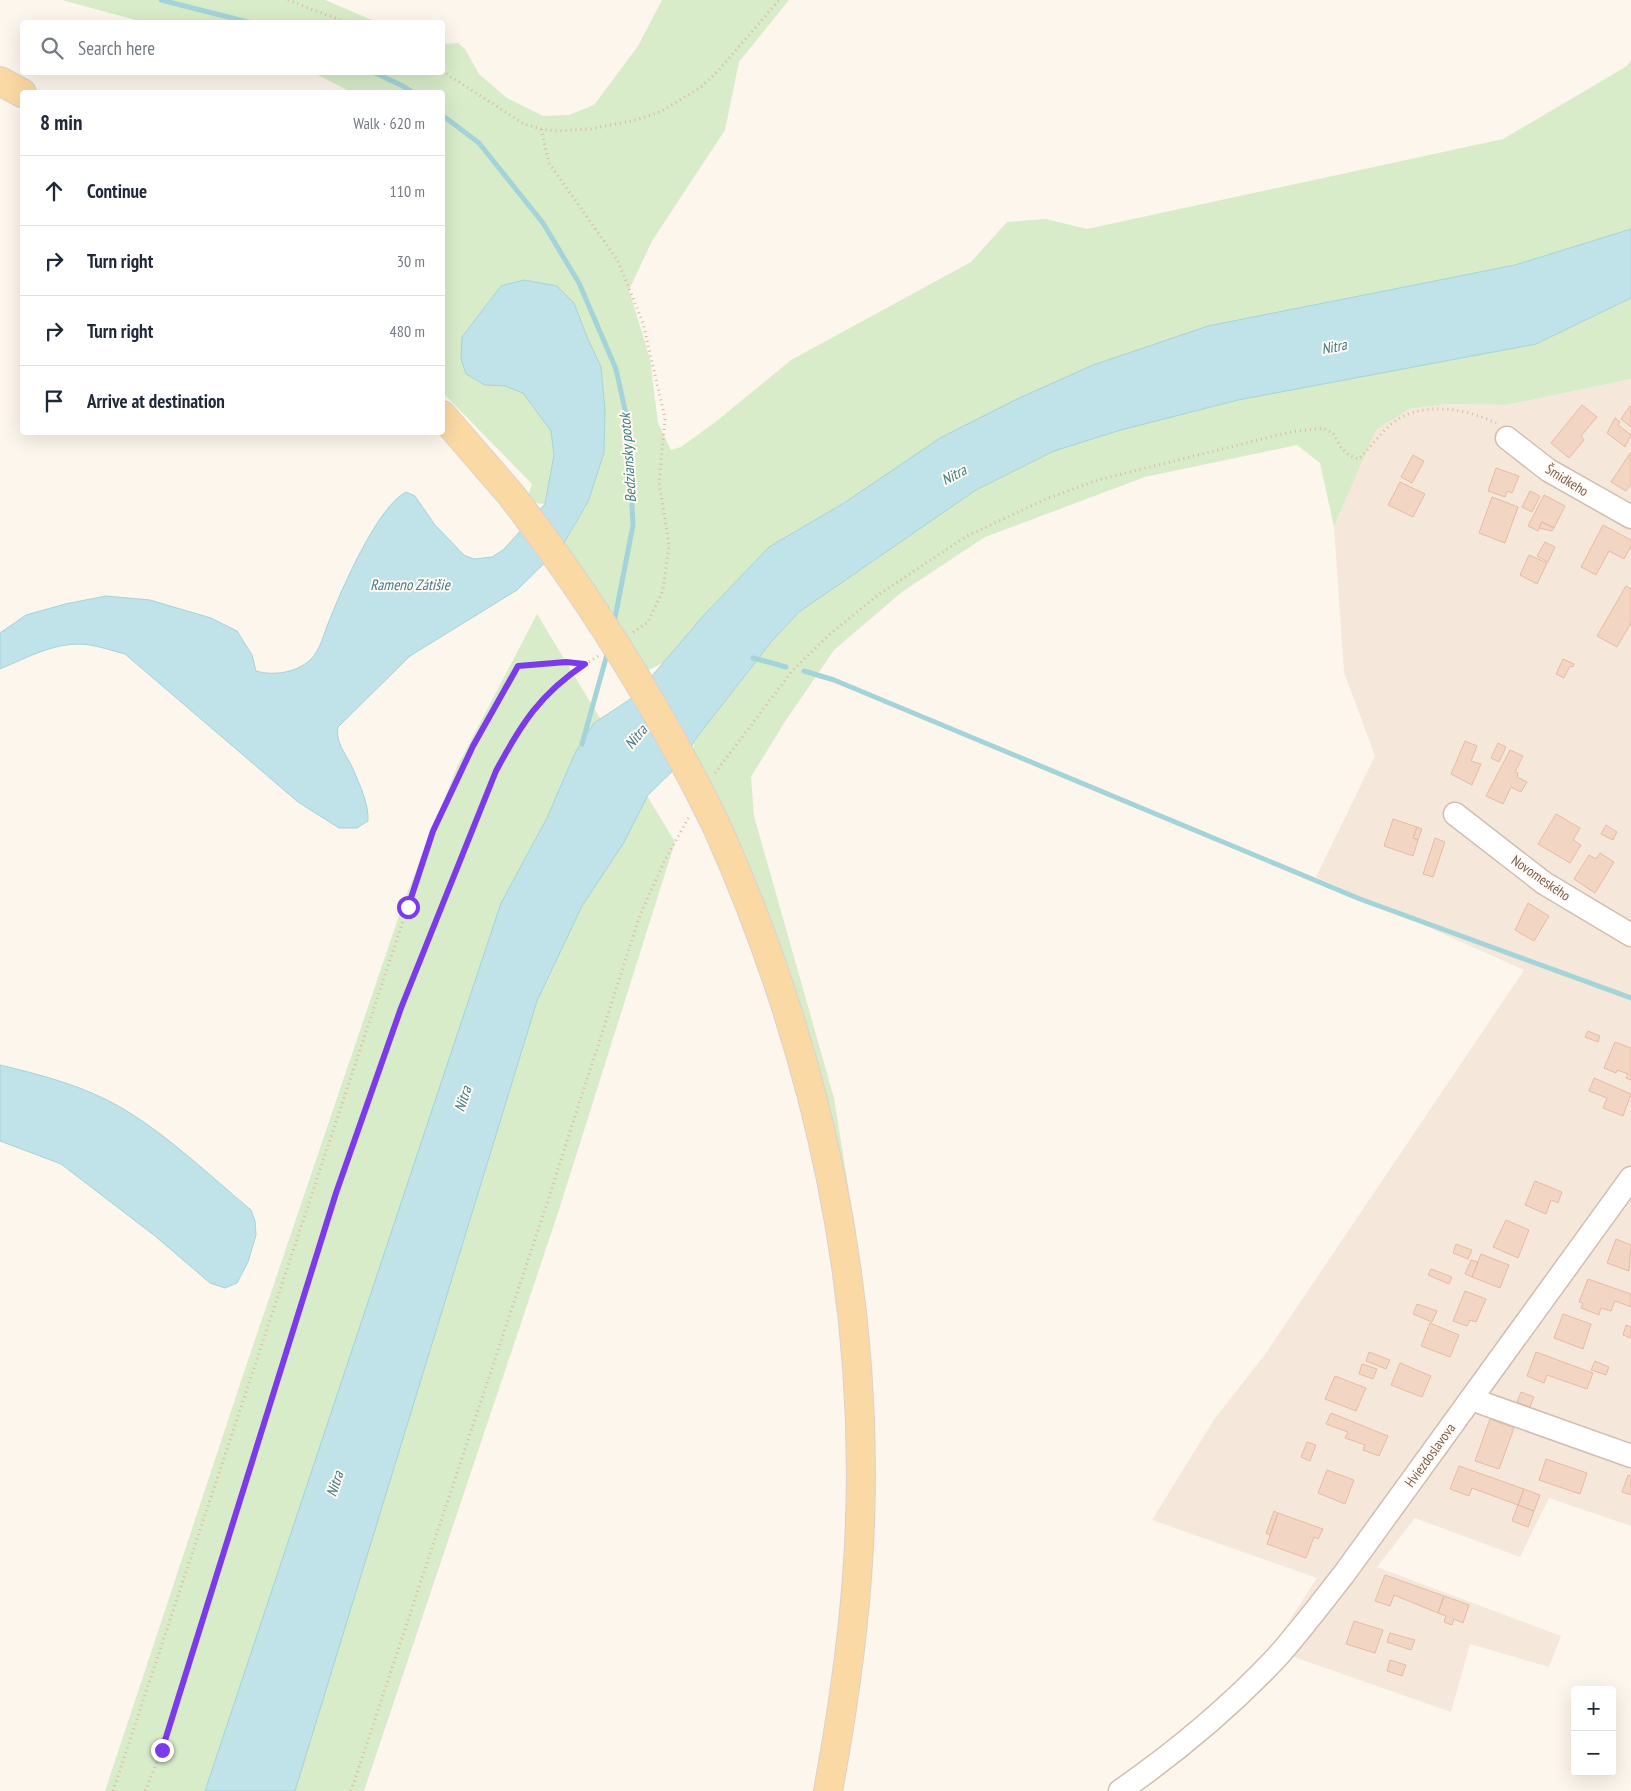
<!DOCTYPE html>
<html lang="en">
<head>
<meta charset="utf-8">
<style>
	:root { --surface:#fff; --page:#f6f6f7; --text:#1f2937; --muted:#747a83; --line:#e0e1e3 }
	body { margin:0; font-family:"PT Sans Narrow",sans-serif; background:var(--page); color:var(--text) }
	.controls { position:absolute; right:15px; bottom:15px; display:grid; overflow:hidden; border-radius:5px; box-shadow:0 5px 20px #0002 }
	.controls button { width:45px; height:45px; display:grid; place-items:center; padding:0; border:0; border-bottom:1px solid var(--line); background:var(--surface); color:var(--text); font:25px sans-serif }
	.stop { position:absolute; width:15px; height:15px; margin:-11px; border:4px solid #7c3aed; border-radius:50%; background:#fff }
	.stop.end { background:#7c3aed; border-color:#fff; box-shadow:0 1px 5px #0008 }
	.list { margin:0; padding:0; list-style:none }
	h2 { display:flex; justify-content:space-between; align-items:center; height:65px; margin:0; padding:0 20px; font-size:21px }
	h2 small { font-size:16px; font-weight:400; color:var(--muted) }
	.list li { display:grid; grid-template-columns:32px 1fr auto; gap:15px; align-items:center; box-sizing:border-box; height:70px; padding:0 20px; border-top:1px solid var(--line) }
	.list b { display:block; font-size:19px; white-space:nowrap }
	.list em { font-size:16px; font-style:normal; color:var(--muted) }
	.icon { flex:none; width:28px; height:28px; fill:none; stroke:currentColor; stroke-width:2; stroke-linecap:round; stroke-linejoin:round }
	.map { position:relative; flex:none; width:1631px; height:1791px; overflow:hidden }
	.search { position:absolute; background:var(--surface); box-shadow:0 5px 20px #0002; left:20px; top:20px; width:425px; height:55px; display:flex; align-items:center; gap:12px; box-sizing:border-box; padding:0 18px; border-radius:5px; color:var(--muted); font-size:19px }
	.panel { position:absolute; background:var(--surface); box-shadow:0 5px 20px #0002; left:20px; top:90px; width:425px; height:345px; border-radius:5px }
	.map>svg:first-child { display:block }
	.residential { fill:#f5e8da }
	.green { fill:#d8ecc9 }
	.water { fill:#bfe3e8; stroke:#a5d3da }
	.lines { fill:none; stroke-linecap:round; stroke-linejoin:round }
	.stream { stroke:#a5d3da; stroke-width:5 }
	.building { fill:#f3d5c3; stroke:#e6bba3 }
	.minor-casing { stroke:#d1beb0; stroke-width:25 }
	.major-casing { stroke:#dad1cd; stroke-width:30 }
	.path { stroke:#d9b8a5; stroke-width:3; stroke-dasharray:1 4; stroke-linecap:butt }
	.minor { stroke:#fff; stroke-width:22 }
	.major { stroke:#fbd9a5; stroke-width:28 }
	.major-bridge-casing { stroke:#dad1cd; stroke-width:30; stroke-linecap:butt }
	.major-bridge { stroke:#fbd9a5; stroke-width:28 }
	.route { stroke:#7c3aed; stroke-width:6 }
	.labels { text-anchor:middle; stroke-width:4; stroke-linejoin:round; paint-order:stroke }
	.street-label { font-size:14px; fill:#7a5c4d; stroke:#fffaf3 }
	.water-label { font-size:15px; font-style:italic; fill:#437c86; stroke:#fffaf3 }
</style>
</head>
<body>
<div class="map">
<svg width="1631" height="1791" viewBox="0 0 1631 1791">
	<rect width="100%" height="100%" fill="#fdf6ec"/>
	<!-- residential -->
	<path class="residential" d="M 1631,379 L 1631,1526 L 1549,1498 L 1520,1557 L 1415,1518 L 1377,1567 L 1561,1636 L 1549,1667 L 1470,1644 L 1451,1712 L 1271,1649 L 1317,1578 L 1152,1520 L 1215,1418 L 1264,1356 L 1524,970 L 1316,877 L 1375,756 L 1344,672 L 1334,527 L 1376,430 L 1409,409 L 1446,404 L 1507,405 Z"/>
	<!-- green -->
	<path class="green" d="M 62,0 L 325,0 L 377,22 L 143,22 Z
		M 662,0 L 789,0 L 739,62 L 725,130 L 652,241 L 629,290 L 650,359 L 658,423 L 671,450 L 681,447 L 718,420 L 791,360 L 971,262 L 1007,222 L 1046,219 L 1087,229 L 1503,139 L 1627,66 L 1631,60 L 1631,229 L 1515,265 L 1208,326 L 1093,365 L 1019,398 L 769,547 L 703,616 L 663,663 L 642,673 L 562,546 L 587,505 L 604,453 L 605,410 L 601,367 L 587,337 L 574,303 L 557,286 L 524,280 L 501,286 L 462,337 L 485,385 L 505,386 L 523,393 L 551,430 L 554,455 L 545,504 L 526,502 L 532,484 L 443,393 L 442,92 L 351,92 L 314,73 L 442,72 L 443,44 L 458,43 L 465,49 L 479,74 L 507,98 L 543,116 L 569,115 L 594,105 L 638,46 Z
		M 1631,298 L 1631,379 L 1507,405 L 1446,404 L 1409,409 L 1376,430 L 1334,527 L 1320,463 L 1297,445 L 1145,477 L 985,537 L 902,592 L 834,650 L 784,723 L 751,777 L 754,816 L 834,1098 L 857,1241 L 831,1132 L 693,764 L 694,741 L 772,641 L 799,612 L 976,490 L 1054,451 L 1121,430 L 1238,400 L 1536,344 Z
		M 537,614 L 675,842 L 558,1213 L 364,1791 L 105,1791 L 245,1369 L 404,901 L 457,767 Z"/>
	<!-- water -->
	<path class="water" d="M 1631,229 L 1631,298 L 1536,344 L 1238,400 L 1121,430 L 1054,451 L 976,490 L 799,612 L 772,641 L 694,741 L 687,757 L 648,795 L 623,844 L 582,906 L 537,1001 L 295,1791 L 205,1791 L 501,903 L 547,818 L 575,753 L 594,723 L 635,696 L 703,616 L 769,547 L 847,501 L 940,438 L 1017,399 L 1093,365 L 1208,326 L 1515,265 Z
		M 524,280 L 557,286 L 574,303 L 587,337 L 601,367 L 605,410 L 604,453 L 588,502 L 562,546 L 517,590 L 410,656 L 338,727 C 335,743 347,755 353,769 C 360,785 369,805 368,821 L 357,828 L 339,828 L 298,802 L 125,654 C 113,651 102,647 90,645 C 58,640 29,657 0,669 L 0,633 L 26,615 L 65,604 L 106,596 L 150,600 L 211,618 L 237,631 L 252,655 L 256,671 C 273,676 296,673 310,660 C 321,650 324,632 330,619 C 342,588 378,506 406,492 L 415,496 L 435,525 L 464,555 L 474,559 L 492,557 L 503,550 L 545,504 L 554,455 L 551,431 L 523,393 L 505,386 L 485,385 L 466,374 L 461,359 L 462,337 L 501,286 Z
		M 0,1065 C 42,1075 84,1086 122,1108 C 169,1136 209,1175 251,1210 L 255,1221 L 256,1235 L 248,1262 L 237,1283 L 225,1288 L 210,1283 L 155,1236 L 61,1164 L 0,1141 Z"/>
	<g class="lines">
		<!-- stream -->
		<path class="stream" d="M 161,0 L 248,22
			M 373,72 L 403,86 L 412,92
			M 442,115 L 479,143 L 543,223 L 579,283 L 616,369 L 628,424 L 633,525 L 614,623
			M 753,658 L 786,667
			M 804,671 L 834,680 L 1360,899 L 1631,998
			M 582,744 L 608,651"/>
	</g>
	<!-- building -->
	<path class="building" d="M 1582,405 L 1597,417 L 1581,436 L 1584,440 L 1569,458 L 1551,443 Z
		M 1630,406 L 1631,407 L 1631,427 L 1621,419 Z
		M 1615,418 L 1620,422 L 1618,425 L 1631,435 L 1625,447 L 1607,433 Z
		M 1631,452 L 1631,484 L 1626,491 L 1611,482 Z
		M 1413,455 L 1424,461 L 1412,483 L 1401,477 Z
		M 1496,468 L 1519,476 L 1512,493 L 1507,491 L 1505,497 L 1488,491 Z
		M 1400,482 L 1425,494 L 1413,517 L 1388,505 Z
		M 1530,491 L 1540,496 L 1532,512 L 1522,507 Z
		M 1544,495 L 1565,506 L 1554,528 L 1542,522 L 1538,531 L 1528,526 Z
		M 1492,497 L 1518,507 L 1505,543 L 1479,533 Z
		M 1542,522 L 1554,528 L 1552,531 L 1539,528 Z
		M 1603,525 L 1631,540 L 1631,546 L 1624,559 L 1609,551 L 1596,575 L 1581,567 Z
		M 1545,542 L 1555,547 L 1548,562 L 1537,556 Z
		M 1529,555 L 1547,563 L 1537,584 L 1520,575 Z
		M 1626,586 L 1631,589 L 1631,623 L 1617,647 L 1597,636 Z
		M 1563,659 L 1574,664 L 1573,667 L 1570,666 L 1564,678 L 1556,674 Z
		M 1465,741 L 1477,746 L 1471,761 L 1481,764 L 1472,785 L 1451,774 Z
		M 1498,743 L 1506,747 L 1499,762 L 1491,758 Z
		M 1510,750 L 1523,756 L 1515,772 L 1518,773 L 1517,777 L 1527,782 L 1521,792 L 1511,787 L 1503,804 L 1486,796 Z
		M 1556,814 L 1580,828 L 1573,840 L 1581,845 L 1570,863 L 1538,844 Z
		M 1393,819 L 1417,827 L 1413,838 L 1418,840 L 1413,856 L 1384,846 Z
		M 1606,825 L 1617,832 L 1613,840 L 1601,834 Z
		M 1417,827 L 1422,829 L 1418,840 L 1413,838 Z
		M 1435,838 L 1445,842 L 1433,877 L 1423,874 Z
		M 1600,853 L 1614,862 L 1595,893 L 1574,879 L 1589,855 L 1596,859 Z
		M 1528,903 L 1549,916 L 1534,941 L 1515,930 Z
		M 1588,1031 L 1600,1036 L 1598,1042 L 1585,1037 Z
		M 1615,1042 L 1631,1048 L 1631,1080 L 1626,1078 L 1628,1074 L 1617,1070 L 1616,1073 L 1604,1068 Z
		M 1594,1078 L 1631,1094 L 1623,1116 L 1603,1108 L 1607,1098 L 1589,1091 Z
		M 1535,1181 L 1562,1192 L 1558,1203 L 1551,1200 L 1546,1214 L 1525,1205 Z
		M 1506,1220 L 1529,1230 L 1518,1258 L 1493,1247 Z
		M 1616,1239 L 1631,1245 L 1629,1271 L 1607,1263 Z
		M 1456,1244 L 1472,1250 L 1468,1259 L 1453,1253 Z
		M 1481,1254 L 1509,1265 L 1500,1288 L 1472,1277 Z
		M 1471,1260 L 1478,1262 L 1472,1277 L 1465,1274 Z
		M 1431,1269 L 1452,1277 L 1449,1284 L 1428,1275 Z
		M 1588,1279 L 1631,1294 L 1631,1307 L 1615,1301 L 1611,1311 L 1601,1308 L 1599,1315 L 1581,1308 L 1583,1303 L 1579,1302 Z
		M 1465,1291 L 1486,1299 L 1476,1322 L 1470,1320 L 1467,1326 L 1453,1321 Z
		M 1417,1304 L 1437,1311 L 1432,1322 L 1413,1314 Z
		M 1563,1314 L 1591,1324 L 1583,1349 L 1554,1338 Z
		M 1430,1323 L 1459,1335 L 1450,1357 L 1421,1346 Z
		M 1626,1325 L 1631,1327 L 1631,1338 L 1623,1335 Z
		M 1369,1352 L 1390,1360 L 1386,1369 L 1366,1361 Z
		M 1536,1352 L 1593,1373 L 1587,1389 L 1547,1375 L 1544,1383 L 1527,1376 Z
		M 1595,1361 L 1609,1367 L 1606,1375 L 1591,1370 Z
		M 1400,1363 L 1431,1376 L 1422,1397 L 1391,1385 Z
		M 1362,1364 L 1377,1369 L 1373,1379 L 1359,1374 Z
		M 1335,1376 L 1366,1388 L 1356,1411 L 1325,1399 Z
		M 1521,1392 L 1534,1397 L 1530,1407 L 1517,1402 Z
		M 1331,1413 L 1388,1436 L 1379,1456 L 1363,1450 L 1365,1445 L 1345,1438 L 1348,1432 L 1326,1424 Z
		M 1490,1419 L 1514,1428 L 1499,1469 L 1475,1461 Z
		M 1307,1442 L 1316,1445 L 1310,1461 L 1301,1457 Z
		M 1546,1459 L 1587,1473 L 1580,1494 L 1539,1480 Z
		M 1459,1466 L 1524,1489 L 1518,1505 L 1472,1488 L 1469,1496 L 1450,1489 Z
		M 1327,1470 L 1354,1480 L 1345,1504 L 1318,1493 Z
		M 1628,1475 L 1631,1476 L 1631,1495 L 1622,1492 Z
		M 1524,1489 L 1540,1495 L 1534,1511 L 1518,1505 Z
		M 1518,1505 L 1534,1511 L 1528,1527 L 1512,1521 Z
		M 1274,1511 L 1278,1513 L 1270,1535 L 1266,1533 Z
		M 1278,1513 L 1323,1529 L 1318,1539 L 1314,1537 L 1306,1558 L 1267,1544 Z
		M 1385,1575 L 1444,1596 L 1438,1613 L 1394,1595 L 1390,1606 L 1375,1601 Z
		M 1444,1596 L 1469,1605 L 1463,1623 L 1454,1619 L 1452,1625 L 1444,1622 L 1446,1616 L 1438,1613 Z
		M 1354,1621 L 1383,1630 L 1375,1653 L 1346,1644 Z
		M 1390,1633 L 1415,1640 L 1411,1650 L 1387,1642 Z
		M 1390,1660 L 1406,1665 L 1402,1676 L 1387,1671 Z"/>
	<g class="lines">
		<defs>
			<path id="minor" d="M 1507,438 L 1548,470 L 1631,517
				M 1455,814 L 1544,883 L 1631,935
				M 1471,1399 L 1631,1456
				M 1120,1791 C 1176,1752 1230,1707 1277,1657 C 1301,1630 1322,1602 1344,1574 L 1631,1178"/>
			<path id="major" d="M 0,81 L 22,93
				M 442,415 L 512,496
				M 717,827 C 818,1053 872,1297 859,1545 C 855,1628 843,1710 828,1791"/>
		</defs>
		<!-- minor casing -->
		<use href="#minor" class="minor-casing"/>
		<!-- major casing -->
		<use href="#major" class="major-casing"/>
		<!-- path -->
		<path class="path" d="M 288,0 L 345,22
			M 442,71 L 524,124 L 541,129 L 557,131 L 590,129 L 636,120 L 660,112 L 701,87 L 718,71 L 779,0
			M 541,129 L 549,163 L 618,261 L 643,323 L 665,418 L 659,482 L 669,544 L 663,590 L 648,622 L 632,633
			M 715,773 L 792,671 L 830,634 L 878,595 L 967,536 L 1046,499 L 1098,480 L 1290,432 L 1323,428 L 1333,433 L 1341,448 L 1350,456 L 1359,459 C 1370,448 1379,435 1390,425 C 1419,400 1465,408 1496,423
			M 113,1791 L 433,831 L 473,746 L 518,665 L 566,662 L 584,664
			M 145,1791 L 162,1750 L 336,1193 L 401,1008 L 496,771 C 514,738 532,703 562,680 C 573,671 586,664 598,656
			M 351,1791 L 549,1197 L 640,915 L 664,862 L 689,817"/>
		<!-- minor -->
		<use href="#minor" class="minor"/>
		<!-- major -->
		<use href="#major" class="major"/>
		<defs>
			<path id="major-bridge" d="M 512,496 C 593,602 659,707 717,827"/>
		</defs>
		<!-- major-bridge casing -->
		<use href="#major-bridge" class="major-bridge-casing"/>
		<!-- major-bridge -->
		<use href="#major-bridge" class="major-bridge"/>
	</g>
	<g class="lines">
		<!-- route -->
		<path class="route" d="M 162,1750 L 336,1193 L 401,1008 L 496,771 C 521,724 540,694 585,664 L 566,662 L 518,666 L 473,746 L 433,831 L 408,907"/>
	</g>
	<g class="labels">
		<!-- street labels -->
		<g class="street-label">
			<text transform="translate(1567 480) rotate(32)" y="5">Šmidkeho</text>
			<text transform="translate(1541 878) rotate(35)" y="5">Novomeského</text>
			<text transform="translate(1430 1455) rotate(-54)" y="5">Hviezdoslavova</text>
		</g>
		<!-- water labels -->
		<g class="water-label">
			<text transform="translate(1334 347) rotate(-11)" y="5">Nitra</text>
			<text transform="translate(628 458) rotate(-94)" y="5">Bedziansky potok</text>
			<text transform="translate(954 475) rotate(-28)" y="5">Nitra</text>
			<text x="410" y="590">Rameno Zátišie</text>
			<text transform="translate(636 737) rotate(-51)" y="5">Nitra</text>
			<text transform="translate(463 1099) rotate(-72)" y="5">Nitra</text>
			<text transform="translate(335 1484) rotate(-72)" y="5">Nitra</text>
		</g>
	</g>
</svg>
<div class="controls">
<button>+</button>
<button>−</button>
</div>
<div class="stop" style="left:408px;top:907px"></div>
<div class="stop end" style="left:162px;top:1750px"></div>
<div class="search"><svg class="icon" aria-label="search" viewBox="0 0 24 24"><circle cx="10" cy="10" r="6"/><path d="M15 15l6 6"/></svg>Search here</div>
<section class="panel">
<h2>8 min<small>Walk · 620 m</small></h2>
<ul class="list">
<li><svg class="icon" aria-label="ahead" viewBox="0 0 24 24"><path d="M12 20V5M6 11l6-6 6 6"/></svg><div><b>Continue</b></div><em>110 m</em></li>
<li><svg class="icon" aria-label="right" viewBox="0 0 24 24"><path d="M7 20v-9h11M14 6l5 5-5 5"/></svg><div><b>Turn right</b></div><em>30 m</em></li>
<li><svg class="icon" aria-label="right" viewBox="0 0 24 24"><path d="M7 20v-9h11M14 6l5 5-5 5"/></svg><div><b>Turn right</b></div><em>480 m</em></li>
<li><svg class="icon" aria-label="arrive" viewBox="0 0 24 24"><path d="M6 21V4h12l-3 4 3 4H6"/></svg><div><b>Arrive at destination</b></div></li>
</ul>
</section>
</div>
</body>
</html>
